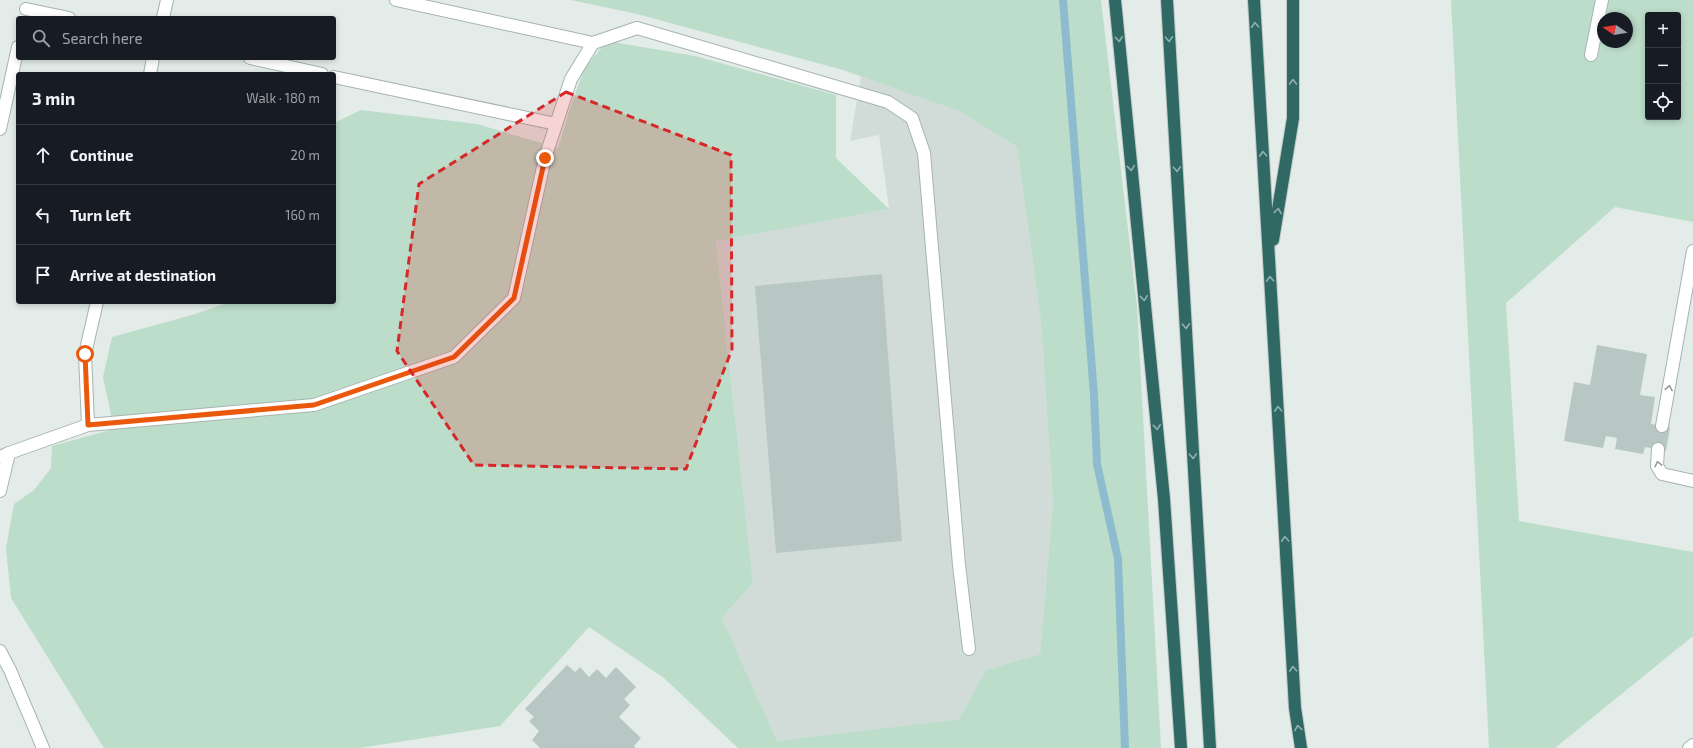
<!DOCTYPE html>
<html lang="en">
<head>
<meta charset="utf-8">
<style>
	:root { --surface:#171b24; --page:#20242c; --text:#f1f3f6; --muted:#9ea1a6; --line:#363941 }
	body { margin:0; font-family:"Exo 2",sans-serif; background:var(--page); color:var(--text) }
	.controls { position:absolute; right:12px; top:12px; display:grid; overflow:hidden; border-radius:4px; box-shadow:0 2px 6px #0003 }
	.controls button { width:36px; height:36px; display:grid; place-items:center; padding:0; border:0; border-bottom:1px solid var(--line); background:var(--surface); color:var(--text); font:20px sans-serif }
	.compass { position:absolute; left:1597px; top:12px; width:36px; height:36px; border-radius:50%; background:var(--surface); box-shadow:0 2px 6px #0003; rotate:282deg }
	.stop { position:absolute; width:12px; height:12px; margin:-9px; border:3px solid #ea580c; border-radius:50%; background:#fff }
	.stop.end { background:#ea580c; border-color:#fff; box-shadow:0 1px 4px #0008 }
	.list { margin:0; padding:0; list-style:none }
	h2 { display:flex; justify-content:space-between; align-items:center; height:52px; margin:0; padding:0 16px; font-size:17px }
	h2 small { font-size:13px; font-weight:400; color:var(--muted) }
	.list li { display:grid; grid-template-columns:26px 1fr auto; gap:12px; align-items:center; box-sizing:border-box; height:60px; padding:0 16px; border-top:1px solid var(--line) }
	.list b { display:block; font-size:15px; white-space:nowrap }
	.list em { font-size:13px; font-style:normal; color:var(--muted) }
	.icon { flex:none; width:22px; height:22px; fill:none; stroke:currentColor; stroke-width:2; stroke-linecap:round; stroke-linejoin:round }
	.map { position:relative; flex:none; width:1693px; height:748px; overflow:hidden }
	.search { position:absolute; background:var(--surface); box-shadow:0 2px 6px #0003; left:16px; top:16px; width:320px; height:44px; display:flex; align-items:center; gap:10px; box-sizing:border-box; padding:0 14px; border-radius:4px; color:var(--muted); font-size:15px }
	.panel { position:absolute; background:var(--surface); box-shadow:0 2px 6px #0003; left:16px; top:72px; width:320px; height:232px; border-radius:4px }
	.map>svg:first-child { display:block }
	.built { fill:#d1dcd8 }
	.green { fill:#bcddc9; fill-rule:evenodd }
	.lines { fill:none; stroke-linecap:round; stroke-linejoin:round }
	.stream { stroke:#8dbccf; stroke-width:8 }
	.building { fill:#b8c7c3 }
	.lane-casing { stroke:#a6b4b1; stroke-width:14 }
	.street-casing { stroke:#a6b4b1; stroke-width:14 }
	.secondary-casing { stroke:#a1b8b3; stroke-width:14 }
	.highway-casing { stroke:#c1c9c8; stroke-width:14 }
	.lane { stroke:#fff; stroke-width:12 }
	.street { stroke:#fff; stroke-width:12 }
	.secondary { stroke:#fff; stroke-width:12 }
	.highway { stroke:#306864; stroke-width:12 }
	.oneway { stroke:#92b0ae }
	.oneway2 { stroke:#919e9c }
	.route { stroke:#ea580c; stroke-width:5 }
	.marked { fill:#d62828; fill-opacity:0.2; stroke:#d62828; stroke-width:3; stroke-dasharray:8 5; stroke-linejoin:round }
</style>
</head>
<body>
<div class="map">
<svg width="1693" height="748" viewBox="0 0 1693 748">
	<rect width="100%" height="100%" fill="#e3ece9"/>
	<!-- built -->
	<path class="built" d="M 861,76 L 961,112 L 1017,147 L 1041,322 L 1053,502 L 1040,654 L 986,670 L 959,719 L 777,741 L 722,618 L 753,583 L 716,240 L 889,209 L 879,135 L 850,141 Z"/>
	<!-- green -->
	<path class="green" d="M 571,0 L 1101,0 L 1137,306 L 1161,748 L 738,748 L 664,678 L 589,627 L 500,726 L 360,748 L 104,748 L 11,598 L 6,548 L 14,504 L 34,490 L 51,468 L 52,446 L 114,429 L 103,377 L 112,337 L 192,315 L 230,302 L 334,302 L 334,123 L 361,110 L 477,124 L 558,148 L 570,108 L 584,69 L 607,41 L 695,56 L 836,95 L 836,158 L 889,209 L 716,241 L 753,583 L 722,618 L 777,741 L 959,719 L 986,670 L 1040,654 L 1053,502 L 1041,322 L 1017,147 L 961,112 L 843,70 L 637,14 Z
		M 1451,0 L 1693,0 L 1693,222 L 1615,207 L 1506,303 L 1519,521 L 1693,552 L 1693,636 L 1555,748 L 1489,748 ZM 1648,15 L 1678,15 L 1678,117 L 1648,117 ZM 1603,18 L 1627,18 L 1627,42 L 1603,42 Z"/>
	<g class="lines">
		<!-- stream -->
		<path class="stream" d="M 1063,0 L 1094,395 L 1097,464 L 1118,559 L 1125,748"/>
	</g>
	<!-- building -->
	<path class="building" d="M 882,274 L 902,541 L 776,553 L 755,286 Z
		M 1597,345 L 1647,354 L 1640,395 L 1655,397 L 1651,424 L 1670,427 L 1666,451 L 1645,447 L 1643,454 L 1615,449 L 1617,438 L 1606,436 L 1603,448 L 1564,441 L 1574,382 L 1590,385 Z
		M 567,665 L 575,672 L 580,667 L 589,677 L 597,669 L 606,678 L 616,667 L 636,687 L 624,699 L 630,705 L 619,717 L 641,738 L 634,746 L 636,748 L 540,748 L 532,740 L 539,731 L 529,721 L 534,717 L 525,709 Z"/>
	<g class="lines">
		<defs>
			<path id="lane" d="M 396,0 L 593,43
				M 26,9 L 69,18
				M 163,18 L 167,0
				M 250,58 L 322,74
				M 150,74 L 153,58
				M 334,77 L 556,124
				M 0,129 L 18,47
				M 88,425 L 85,354 L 97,302
				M 1662,426 L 1693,251
				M 1658,449 L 1657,466 L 1662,474 L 1693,481
				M 0,491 L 9,453 L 88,425 L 314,405 L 454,357 L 514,298 L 545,158 L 571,79 L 593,43 L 637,28 L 888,102 L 912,118 L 924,153 L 959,565 L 969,649
				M 0,651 L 10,670 L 43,748"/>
			<path id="street" d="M 1591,55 L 1602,0
				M 0,457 L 9,453"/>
			<path id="secondary" d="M 1689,748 L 1693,745"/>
			<path id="highway" d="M 1115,0 L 1164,499 L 1181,748
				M 1167,0 L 1210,748
				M 1254,0 L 1295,708 L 1301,748
				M 1273,240 L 1293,118 L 1293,0"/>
		</defs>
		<!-- lane casing -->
		<use href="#lane" class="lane-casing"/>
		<!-- street casing -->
		<use href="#street" class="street-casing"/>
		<!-- secondary casing -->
		<use href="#secondary" class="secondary-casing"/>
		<!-- highway casing -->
		<use href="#highway" class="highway-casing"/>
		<!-- lane -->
		<use href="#lane" class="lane"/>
		<!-- street -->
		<use href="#street" class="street"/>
		<!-- secondary -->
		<use href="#secondary" class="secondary"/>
		<!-- highway -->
		<use href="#highway" class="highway"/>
	</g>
	<!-- one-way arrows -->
	<defs><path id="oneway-chevron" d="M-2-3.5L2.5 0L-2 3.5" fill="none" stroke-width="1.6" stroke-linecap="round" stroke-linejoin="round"/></defs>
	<g class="oneway">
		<use href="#oneway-chevron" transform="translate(1255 25) rotate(-93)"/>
		<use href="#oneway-chevron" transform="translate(1119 39) rotate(84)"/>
		<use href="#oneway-chevron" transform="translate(1169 39) rotate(87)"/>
		<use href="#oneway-chevron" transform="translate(1293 82) rotate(-90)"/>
		<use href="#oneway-chevron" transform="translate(1263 154) rotate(-93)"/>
		<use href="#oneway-chevron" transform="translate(1131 168) rotate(84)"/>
		<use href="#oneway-chevron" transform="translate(1177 169) rotate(87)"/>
		<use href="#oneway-chevron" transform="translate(1278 211) rotate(-81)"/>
		<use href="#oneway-chevron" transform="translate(1270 279) rotate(-93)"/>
		<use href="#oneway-chevron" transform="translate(1144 298) rotate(84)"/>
		<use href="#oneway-chevron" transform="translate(1186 326) rotate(87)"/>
		<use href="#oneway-chevron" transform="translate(1278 409) rotate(-93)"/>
		<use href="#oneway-chevron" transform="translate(1157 427) rotate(84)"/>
		<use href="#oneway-chevron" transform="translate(1193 456) rotate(87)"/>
		<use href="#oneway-chevron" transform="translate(1285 539) rotate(-93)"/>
		<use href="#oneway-chevron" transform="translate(1293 669) rotate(-93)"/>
		<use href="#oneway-chevron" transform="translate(1298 728) rotate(-99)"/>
	</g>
	<g class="oneway2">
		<use href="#oneway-chevron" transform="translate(1669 388) rotate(-80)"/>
		<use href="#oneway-chevron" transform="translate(1658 464) rotate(-103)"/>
	</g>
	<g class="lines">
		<!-- route -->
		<path class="route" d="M 85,354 L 88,425 L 314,405 L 454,357 L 514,298 L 545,158"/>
	</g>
	<!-- marked area -->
	<path class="marked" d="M 566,92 L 731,155 L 732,349 L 686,469 L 474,465 L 397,351 L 419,184 Z"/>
</svg>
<div class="controls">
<button>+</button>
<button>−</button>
<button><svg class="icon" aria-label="locate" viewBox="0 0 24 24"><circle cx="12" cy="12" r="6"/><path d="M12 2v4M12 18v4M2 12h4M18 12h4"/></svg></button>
</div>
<svg class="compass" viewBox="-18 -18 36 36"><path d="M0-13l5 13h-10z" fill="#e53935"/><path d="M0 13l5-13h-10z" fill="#9ea1a6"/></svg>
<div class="stop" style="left:85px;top:354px"></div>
<div class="stop end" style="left:545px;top:158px"></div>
<div class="search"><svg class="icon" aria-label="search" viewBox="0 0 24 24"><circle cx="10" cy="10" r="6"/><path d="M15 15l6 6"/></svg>Search here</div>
<section class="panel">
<h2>3 min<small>Walk · 180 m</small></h2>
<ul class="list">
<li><svg class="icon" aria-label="ahead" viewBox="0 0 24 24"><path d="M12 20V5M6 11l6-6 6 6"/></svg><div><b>Continue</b></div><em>20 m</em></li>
<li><svg class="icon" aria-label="left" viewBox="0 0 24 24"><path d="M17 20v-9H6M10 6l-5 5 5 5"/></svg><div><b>Turn left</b></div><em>160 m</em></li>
<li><svg class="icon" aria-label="arrive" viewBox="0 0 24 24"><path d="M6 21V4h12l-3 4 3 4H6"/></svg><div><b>Arrive at destination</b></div></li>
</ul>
</section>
</div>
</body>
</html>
